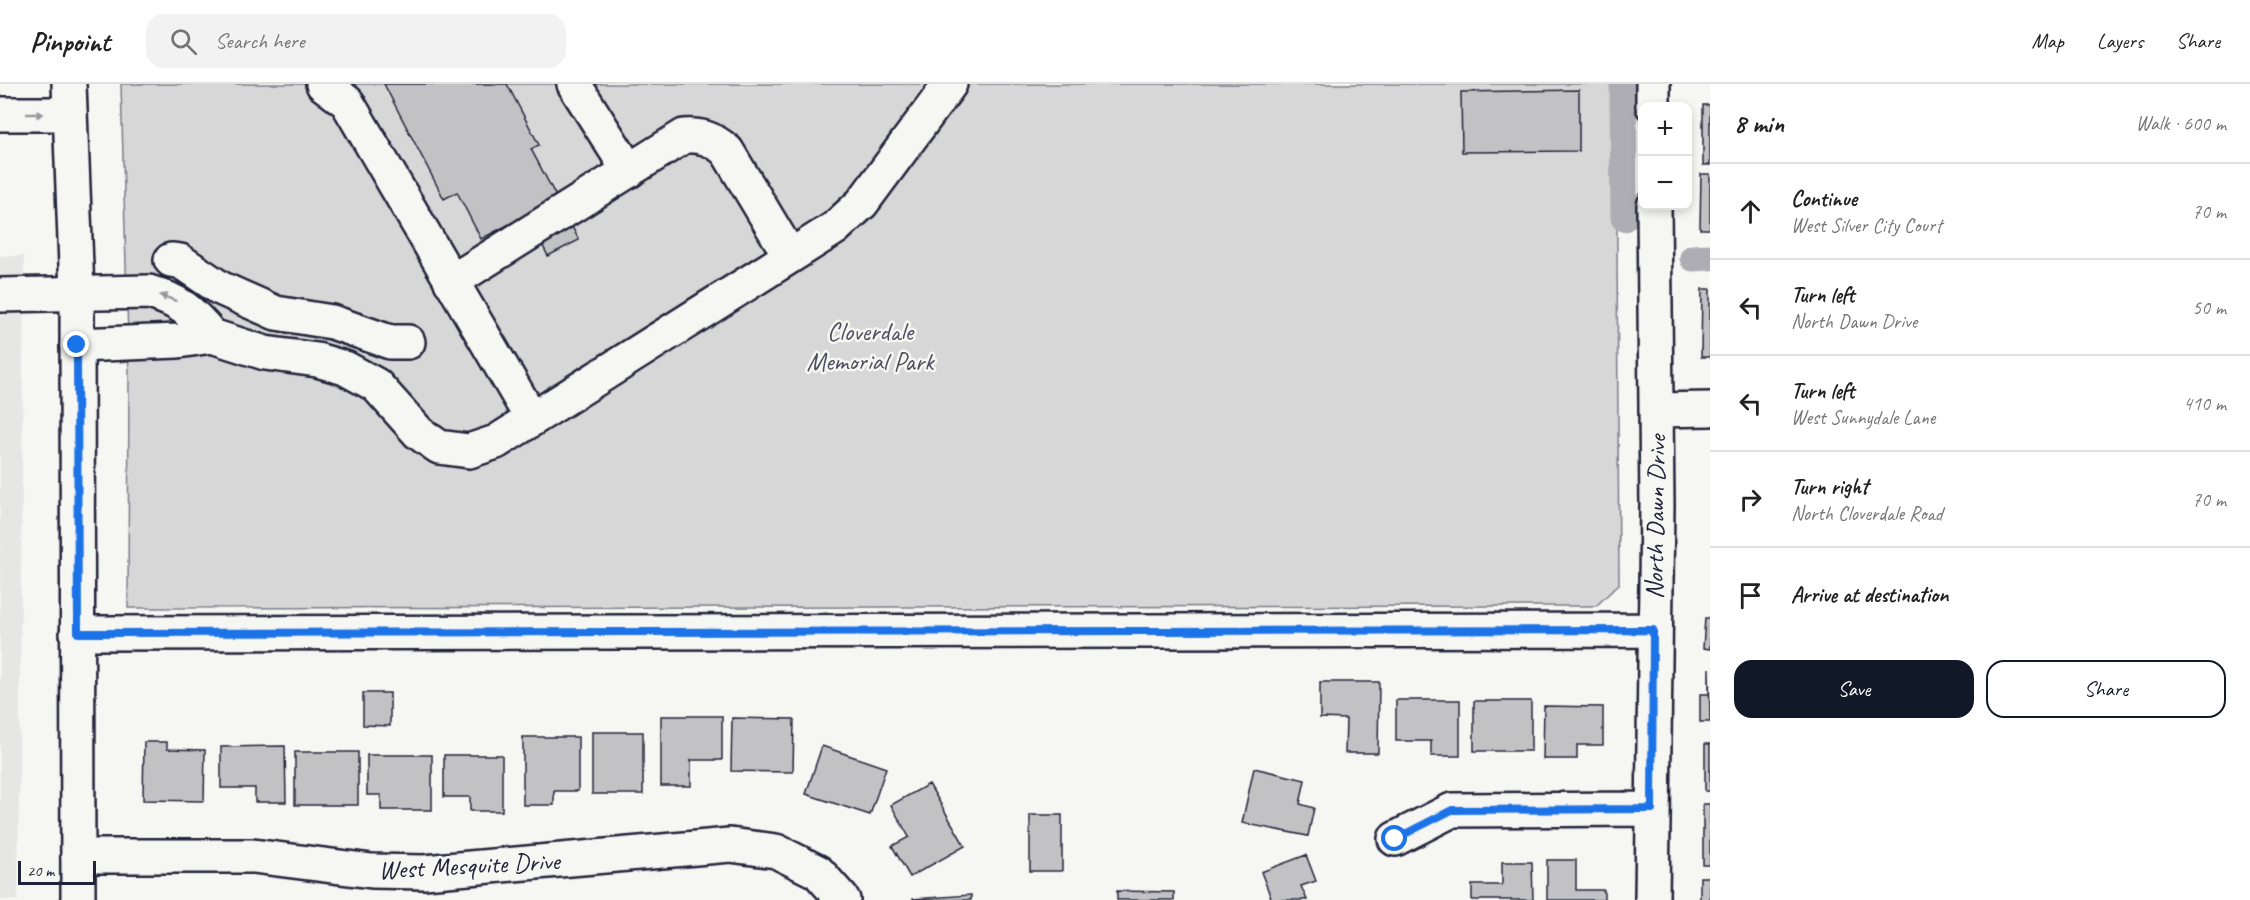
<!DOCTYPE html>
<html lang="en">
<head>
<meta charset="utf-8">
<style>
	:root { --surface:#fff; --page:#f2f2f2; --text:#222; --muted:#767676; --line:#e0e0e0; --accent:#111827 }
	body { margin:0; font-family:Caveat,sans-serif; background:var(--page); color:var(--text) }
	.controls { position:absolute; right:18px; top:18px; display:grid; overflow:hidden; border-radius:12px; box-shadow:0 3px 9px #0003 }
	.controls button { width:54px; height:54px; display:grid; place-items:center; padding:0; border:0; border-bottom:2px solid var(--line); background:var(--surface); color:var(--text); font:30px sans-serif }
	.scale { position:absolute; left:18px; bottom:15px; width:78px; box-sizing:border-box; padding-left:6px; border:3px solid #22223b; border-top:0; font-size:16px; line-height:21px; white-space:nowrap; color:#22223b; -webkit-text-stroke:4px #f6f6f2; paint-order:stroke }
	.stop { position:absolute; width:18px; height:18px; margin:-14px; border:4px solid #1a73e8; border-radius:50%; background:#fff }
	.stop.end { background:#1a73e8; border-color:#fff; box-shadow:0 2px 6px #0008 }
	.list { margin:0; padding:0; list-style:none }
	h2 { display:flex; justify-content:space-between; align-items:center; height:78px; margin:0; padding:0 24px; font-size:26px }
	h2 small { font-size:20px; font-weight:400; color:var(--muted) }
	.list li { display:grid; grid-template-columns:39px 1fr auto; gap:18px; align-items:center; box-sizing:border-box; height:96px; padding:0 24px; border-top:2px solid var(--line) }
	.list b { display:block; font-size:22px; white-space:nowrap }
	.list p { margin:0; font-size:20px; white-space:nowrap; color:var(--muted) }
	.list em { font-size:20px; font-style:normal; color:var(--muted) }
	.actions { display:flex; gap:12px; padding:18px 24px }
	.actions a { flex:1; padding:14px 0; border:2px solid var(--accent); border-radius:18px; text-align:center; font-size:21px; color:var(--accent) }
	.actions .main { background:var(--accent); color:#fff }
	.icon { flex:none; width:33px; height:33px; fill:none; stroke:currentColor; stroke-width:2; stroke-linecap:round; stroke-linejoin:round }
	.map { position:relative; flex:none; width:1710px; height:816px; overflow:hidden }
	header { display:flex; align-items:center; gap:36px; box-sizing:border-box; height:84px; padding:0 30px; background:var(--surface); border-bottom:2px solid var(--line) }
	header strong { font-size:28px }
	nav { display:flex; gap:33px; margin-inline-start:auto; font-size:21px }
	.search { width:420px; height:54px; background:var(--page); display:flex; align-items:center; gap:15px; box-sizing:border-box; padding:0 21px; border-radius:18px; color:var(--muted); font-size:22px }
	main { display:flex }
	aside { flex:1; background:var(--surface) }
	.map>svg:first-child { display:block }
	.built { fill:#e6e6e4 }
	.green { fill:#d7d7d7; stroke:#7c7c89; stroke-width:1.5 }
	.lines { fill:none; stroke-linecap:round; stroke-linejoin:round }
	.canal { stroke:#adadb3; stroke-width:27 }
	.building { fill:#c2c2c4; stroke:#22223b; stroke-width:1.5 }
	.minor-casing { stroke:#22223b; stroke-width:38 }
	.major-casing { stroke:#22223b; stroke-width:38 }
	.minor { stroke:#f6f6f2; stroke-width:33 }
	.major { stroke:#f6f6f2; stroke-width:33 }
	.oneway { fill:#9797a0 }
	.route { stroke:#1a73e8; stroke-width:8 }
	.labels { text-anchor:middle; stroke-width:5; stroke-linejoin:round; paint-order:stroke }
	.park-label { font-size:26px; fill:#4f4f62; stroke:#f6f6f2 }
	.street-label { font-size:26px; fill:#22223b; stroke:#f6f6f2 }
</style>
</head>
<body>
<header>
<strong>Pinpoint</strong>
<div class="search"><svg class="icon" aria-label="search" viewBox="0 0 24 24"><circle cx="10" cy="10" r="6"/><path d="M15 15l6 6"/></svg>Search here</div>
<nav><a>Map</a><a>Layers</a><a>Share</a></nav>
</header>
<main>
<div class="map">
<svg width="1710" height="816" viewBox="0 0 1710 816">
	<rect width="100%" height="100%" fill="#f6f6f2"/>
	<filter id="ink" filterUnits="userSpaceOnUse"><feTurbulence type="fractalNoise" baseFrequency=".0167" numOctaves="2"/><feDisplacementMap in="SourceGraphic" scale="12" xChannelSelector="R" yChannelSelector="G"/><feConvolveMatrix kernelMatrix="1 2 1 2 8 2 1 2 1" color-interpolation-filters="sRGB"/></filter>
	<g filter="url(#ink)">
		<!-- built -->
		<path class="built" d="M 0,172 L 24,172 L 18,816 L 0,816 Z"/>
		<!-- green -->
		<path class="green" d="M 121,0 L 1616,0 L 1619,500 L 1596,522 L 128,524 L 129,291 Z"/>
		<g class="lines">
			<!-- canal -->
			<path class="canal" d="M 1623,0 L 1624,134
				M 1693,174 L 1710,173"/>
		</g>
		<!-- building -->
		<path class="building" d="M 384,0 L 507,0 L 539,61 L 531,65 L 579,156 L 548,172 L 527,131 L 481,155 L 457,108 L 444,115 Z
			M 1579,6 L 1579,67 L 1462,68 L 1461,8 Z
			M 1703,21 L 1710,21 L 1710,81 L 1703,81 Z
			M 1701,90 L 1710,90 L 1710,145 L 1700,145 Z
			M 1702,205 L 1710,205 L 1710,273 L 1701,273 Z
			M 1705,534 L 1710,534 L 1710,565 L 1703,564 Z
			M 1709,584 L 1710,638 L 1700,638 L 1700,610 L 1709,610 Z
			M 1320,598 L 1379,598 L 1378,669 L 1345,669 L 1346,635 L 1320,634 Z
			M 363,609 L 390,609 L 390,642 L 363,641 Z
			M 1396,616 L 1460,616 L 1460,672 L 1431,672 L 1431,657 L 1396,657 Z
			M 1474,617 L 1531,617 L 1531,667 L 1474,667 Z
			M 1544,622 L 1603,623 L 1603,661 L 1577,661 L 1577,675 L 1543,675 Z
			M 661,632 L 722,632 L 722,676 L 691,676 L 691,702 L 661,702 Z
			M 732,634 L 794,635 L 793,688 L 731,687 Z
			M 592,648 L 643,648 L 643,710 L 592,710 Z
			M 523,653 L 578,653 L 578,707 L 554,707 L 554,721 L 523,721 Z
			M 144,658 L 167,658 L 167,665 L 205,666 L 204,717 L 143,716 Z
			M 1705,660 L 1710,660 L 1710,707 L 1705,707 Z
			M 285,662 L 286,718 L 255,718 L 255,704 L 221,704 L 221,663 Z
			M 822,662 L 886,684 L 870,731 L 806,710 Z
			M 295,668 L 358,668 L 358,721 L 295,721 Z
			M 367,671 L 432,671 L 432,726 L 381,726 L 381,711 L 367,711 Z
			M 444,671 L 502,671 L 502,727 L 470,727 L 470,713 L 444,713 Z
			M 1254,684 L 1305,696 L 1300,720 L 1314,724 L 1308,752 L 1242,739 Z
			M 929,700 L 965,762 L 910,793 L 892,762 L 909,753 L 891,721 Z
			M 1703,720 L 1710,720 L 1710,781 L 1703,781 Z
			M 1030,731 L 1062,731 L 1062,787 L 1030,787 Z
			M 1306,771 L 1316,797 L 1301,802 L 1307,816 L 1272,816 L 1261,788 Z
			M 1547,776 L 1576,776 L 1576,806 L 1604,806 L 1604,816 L 1547,816 Z
			M 1502,778 L 1532,778 L 1533,816 L 1472,816 L 1472,801 L 1502,801 Z
			M 1700,793 L 1710,793 L 1710,816 L 1700,816 Z
			M 1117,807 L 1174,808 L 1174,816 L 1117,816 Z
			M 971,811 L 971,816 L 913,816 L 913,815 Z"/>
		<g class="lines">
			<defs>
				<path id="minor" d="M 323,0 L 347,18 L 532,335
					M 574,0 L 629,87
					M 1653,0 L 1653,22
					M 0,30 L 70,30
					M 171,176 L 180,177 L 220,204 L 276,229 L 332,238 L 390,258 L 408,258
					M 451,198 L 684,52 C 702,51 713,55 727,67 L 790,172
					M 0,211 L 149,208 C 180,217 191,227 212,252
					M 77,261 L 178,257 L 212,252 L 265,269 L 317,276 L 345,284 L 376,301 L 419,349 L 439,363 L 469,367 L 496,358 L 835,144 L 862,119 L 950,0
					M 1656,326 L 1710,325
					M 77,549 L 1653,546
					M 1395,755 L 1452,726 L 1652,725
					M 78,772 L 253,772 L 372,787 L 424,788 L 730,761 L 776,767 L 818,788 L 843,816
					M 1652,816 L 1657,421 L 1654,122"/>
				<path id="major" d="M 69,0 L 77,208 L 78,816"/>
			</defs>
			<!-- minor casing -->
			<use href="#minor" class="minor-casing"/>
			<!-- major casing -->
			<use href="#major" class="major-casing"/>
			<!-- minor -->
			<use href="#minor" class="minor"/>
			<!-- major -->
			<use href="#major" class="major"/>
		</g>
		<!-- one-way arrows -->
		<defs><path id="oneway-solid" d="M-6-.8H1V-3.2L6.5 0L1 3.2V.8H-6Z" transform="scale(1.5)"/></defs>
		<g class="oneway">
			<use href="#oneway-solid" transform="translate(35 30)"/>
			<use href="#oneway-solid" transform="translate(168 214) rotate(-159)"/>
		</g>
	</g>
	<g class="lines" filter="url(#ink)">
		<!-- route -->
		<path class="route" d="M 77,261 L 78,549 L 1653,546 L 1652,725 L 1452,726 L 1395,755"/>
	</g>
	<g class="labels">
		<!-- park labels -->
		<g class="park-label">
			<text x="870" y="256">Cloverdale<tspan x="870" dy="30">Memorial Park</tspan></text>
		</g>
		<!-- street labels -->
		<g class="street-label">
			<text transform="translate(1655 433) rotate(-89)" y="9">North Dawn Drive</text>
			<text transform="translate(469 781) rotate(-3)" y="9">West Mesquite Drive</text>
		</g>
	</g>
</svg>
<div class="controls">
<button>+</button>
<button>−</button>
</div>
<div class="scale">20 m</div>
<div class="stop" style="left:1395px;top:755px"></div>
<div class="stop end" style="left:77px;top:261px"></div>
</div>
<aside>
<h2>8 min<small>Walk · 600 m</small></h2>
<ul class="list">
<li><svg class="icon" aria-label="ahead" viewBox="0 0 24 24"><path d="M12 20V5M6 11l6-6 6 6"/></svg><div><b>Continue</b><p>West Silver City Court</p></div><em>70 m</em></li>
<li><svg class="icon" aria-label="left" viewBox="0 0 24 24"><path d="M17 20v-9H6M10 6l-5 5 5 5"/></svg><div><b>Turn left</b><p>North Dawn Drive</p></div><em>50 m</em></li>
<li><svg class="icon" aria-label="left" viewBox="0 0 24 24"><path d="M17 20v-9H6M10 6l-5 5 5 5"/></svg><div><b>Turn left</b><p>West Sunnydale Lane</p></div><em>410 m</em></li>
<li><svg class="icon" aria-label="right" viewBox="0 0 24 24"><path d="M7 20v-9h11M14 6l5 5-5 5"/></svg><div><b>Turn right</b><p>North Cloverdale Road</p></div><em>70 m</em></li>
<li><svg class="icon" aria-label="arrive" viewBox="0 0 24 24"><path d="M6 21V4h12l-3 4 3 4H6"/></svg><div><b>Arrive at destination</b></div></li>
</ul>
<div class="actions"><a class="main">Save</a><a>Share</a></div>
</aside>
</main>
</body>
</html>
